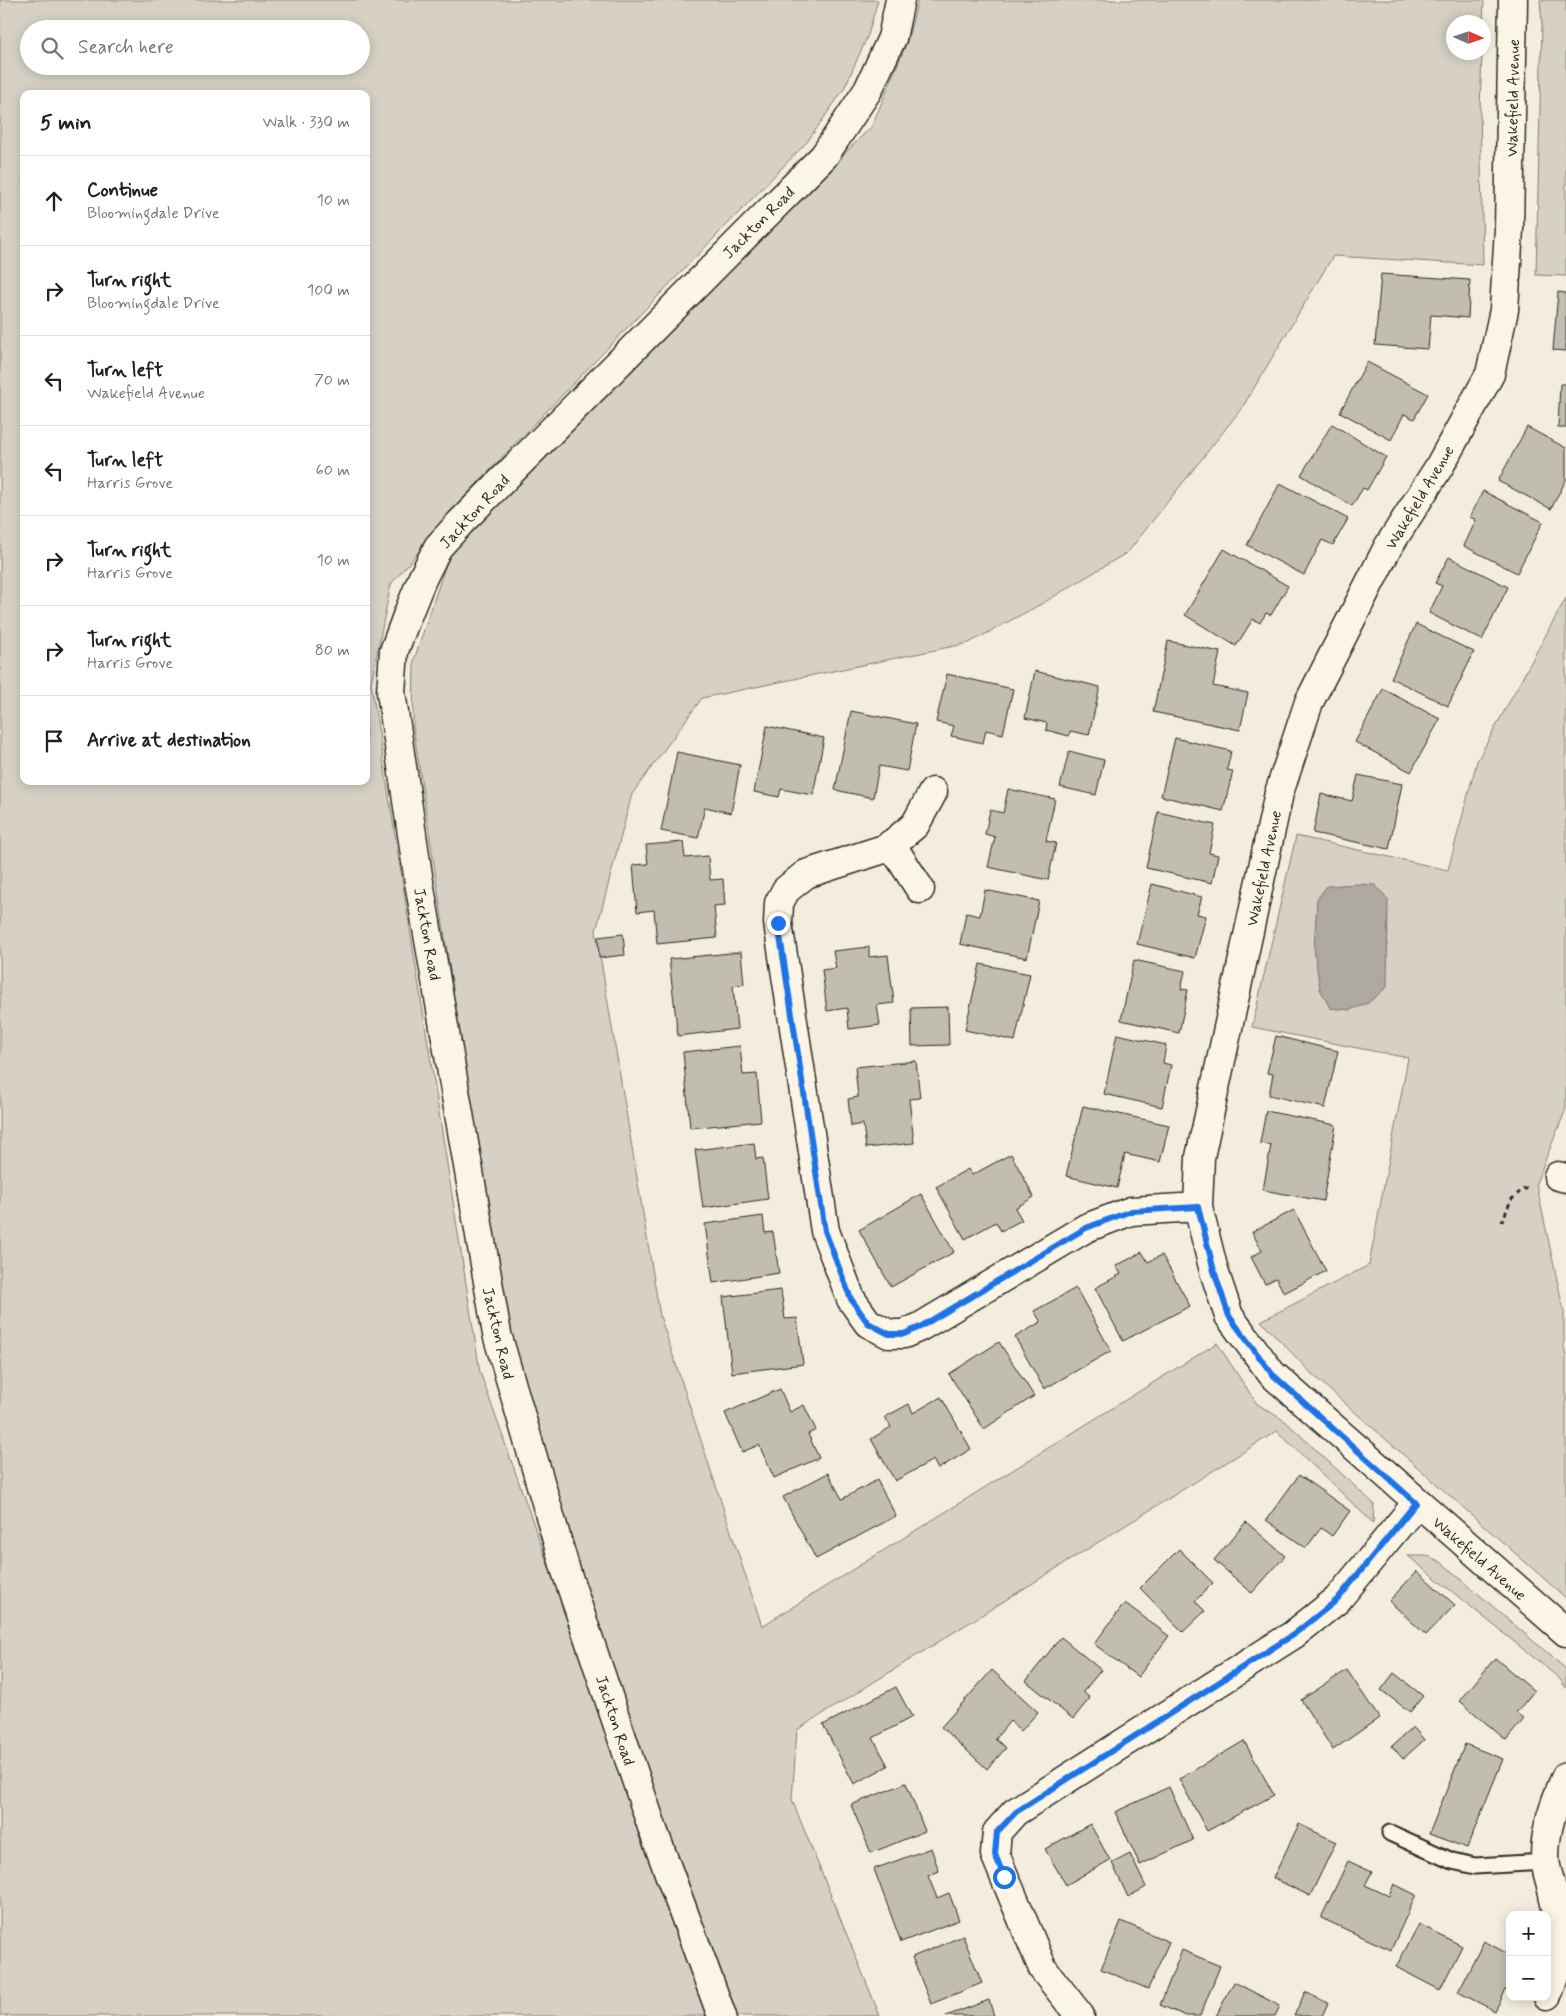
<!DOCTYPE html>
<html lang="en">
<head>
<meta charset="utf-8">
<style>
	:root { --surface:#fff; --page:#f6f6f6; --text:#202124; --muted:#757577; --line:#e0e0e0 }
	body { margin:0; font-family:Mynerve,sans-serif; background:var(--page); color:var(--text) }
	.controls { position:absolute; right:15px; bottom:15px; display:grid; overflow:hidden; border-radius:10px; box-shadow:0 2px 12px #0003 }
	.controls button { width:45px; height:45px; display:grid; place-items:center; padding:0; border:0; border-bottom:1px solid var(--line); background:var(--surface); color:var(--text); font:25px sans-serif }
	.compass { position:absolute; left:1446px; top:15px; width:45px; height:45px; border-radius:50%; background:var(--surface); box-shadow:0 2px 12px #0003; rotate:93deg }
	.stop { position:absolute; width:15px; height:15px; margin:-11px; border:4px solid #1a73e8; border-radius:50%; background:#fff }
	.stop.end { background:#1a73e8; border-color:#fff; box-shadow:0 1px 5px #0008 }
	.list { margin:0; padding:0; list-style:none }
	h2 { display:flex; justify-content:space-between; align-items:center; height:65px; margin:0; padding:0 20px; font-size:21px }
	h2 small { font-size:16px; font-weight:400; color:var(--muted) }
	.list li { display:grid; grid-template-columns:32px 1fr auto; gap:15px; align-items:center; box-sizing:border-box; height:90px; padding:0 20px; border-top:1px solid var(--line) }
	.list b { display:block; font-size:19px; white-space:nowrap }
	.list p { margin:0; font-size:16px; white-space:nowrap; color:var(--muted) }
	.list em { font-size:16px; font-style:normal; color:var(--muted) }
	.icon { flex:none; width:28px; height:28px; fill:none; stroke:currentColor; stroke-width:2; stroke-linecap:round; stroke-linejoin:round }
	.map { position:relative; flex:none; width:1566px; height:2016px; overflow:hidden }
	.search { position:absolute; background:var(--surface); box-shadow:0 2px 12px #0003; left:20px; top:20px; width:350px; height:55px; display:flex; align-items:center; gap:12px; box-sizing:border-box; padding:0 18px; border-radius:28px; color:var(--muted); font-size:19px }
	.panel { position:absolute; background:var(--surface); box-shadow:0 2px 12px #0003; left:20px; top:90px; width:350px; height:695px; border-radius:10px }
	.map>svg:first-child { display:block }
	.green { fill:#d6d1c4; stroke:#807e78; fill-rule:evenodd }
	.water { fill:#afaaa0; stroke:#7a7771 }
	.building { fill:#c2bdb1; stroke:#2b2b2b }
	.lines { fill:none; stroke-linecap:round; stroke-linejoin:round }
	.lane-casing { stroke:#2b2b2b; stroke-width:19 }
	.street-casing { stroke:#2b2b2b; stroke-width:31 }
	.path { stroke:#2b2b2b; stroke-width:3; stroke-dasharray:4 4; stroke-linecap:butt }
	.lane { stroke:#fcf5e5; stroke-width:15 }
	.street { stroke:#fcf5e5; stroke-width:28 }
	.route { stroke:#1a73e8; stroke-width:6 }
	.labels { text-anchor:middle; stroke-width:4.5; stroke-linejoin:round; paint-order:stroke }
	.street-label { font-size:16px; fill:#2b2b2b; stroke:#fcf5e5 }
</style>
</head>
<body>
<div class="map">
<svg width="1566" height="2016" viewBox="0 0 1566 2016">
	<rect width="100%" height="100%" fill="#f4edde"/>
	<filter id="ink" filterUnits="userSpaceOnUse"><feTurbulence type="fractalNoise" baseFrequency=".02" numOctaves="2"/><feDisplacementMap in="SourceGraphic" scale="10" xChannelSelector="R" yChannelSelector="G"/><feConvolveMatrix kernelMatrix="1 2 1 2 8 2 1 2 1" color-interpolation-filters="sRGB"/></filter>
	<g filter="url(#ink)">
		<!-- green -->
		<path class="green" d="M 0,0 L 878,0 L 868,35 L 844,89 L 807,142 L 481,479 L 391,584 L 371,683 L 480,1372 L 707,2016 L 0,2016 ZM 29,29 L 361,29 L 361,66 L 29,66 ZM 24,94 L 366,94 L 366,781 L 24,781 Z
			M 918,0 L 1484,0 L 1483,22 L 1454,22 L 1454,52 L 1482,53 L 1480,110 L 1483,265 L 1333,256 L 1242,408 L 1128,552 L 1043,603 L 969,643 L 702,698 L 632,794 L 596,931 L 660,1316 L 762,1626 L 1217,1343 L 1257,1404 L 1285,1421 L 1374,1504 L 1373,1523 L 1277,1431 L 797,1730 L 792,1800 L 880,2016 L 734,2016 L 676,1868 L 541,1444 L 498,1287 L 413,726 L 414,660 L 448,558 L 509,490 L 872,126 L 907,42 Z
			M 1540,0 L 1566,0 L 1566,276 L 1536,275 L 1542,25 Z
			M 1566,598 L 1566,1109 L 1536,1183 L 1564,1312 L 1564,1346 L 1566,1356 L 1566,1598 L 1314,1376 L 1261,1321 L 1369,1265 L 1408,1058 L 1252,1027 L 1296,836 L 1448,870 L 1477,761 Z
			M 1408,1556 L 1428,1556 L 1441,1562 L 1566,1669 L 1566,1688 L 1559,1678 Z"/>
		<!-- water -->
		<path class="water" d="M 1357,884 L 1375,885 L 1388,899 L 1387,987 L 1368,1003 L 1350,1010 L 1330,1008 L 1320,989 L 1314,949 L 1317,899 L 1327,886 Z"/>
		<!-- building -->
		<path class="building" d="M 1381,274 L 1470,280 L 1468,318 L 1431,315 L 1428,349 L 1375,345 Z
			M 1558,292 L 1566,293 L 1566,351 L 1553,350 Z
			M 1367,362 L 1428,394 L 1414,419 L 1404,414 L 1391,440 L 1340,412 Z
			M 1560,384 L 1566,384 L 1566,428 L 1558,428 Z
			M 1332,424 L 1386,457 L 1367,490 L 1363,488 L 1352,506 L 1301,475 Z
			M 1527,427 L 1566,448 L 1566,480 L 1551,509 L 1498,481 Z
			M 1280,483 L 1348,519 L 1333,545 L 1322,540 L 1304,575 L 1247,545 Z
			M 1483,491 L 1543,522 L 1517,573 L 1464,546 L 1476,520 L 1470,517 Z
			M 1224,549 L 1288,586 L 1271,615 L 1266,613 L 1260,623 L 1253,619 L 1236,646 L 1185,615 Z
			M 1449,557 L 1508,587 L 1482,640 L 1429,613 L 1442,586 L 1435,583 Z
			M 1416,624 L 1474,652 L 1448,706 L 1391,678 Z
			M 1168,641 L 1220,652 L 1213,686 L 1248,693 L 1240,730 L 1153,712 Z
			M 1035,671 L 1100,687 L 1089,735 L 1070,731 L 1069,736 L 1046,730 L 1047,723 L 1025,718 Z
			M 947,674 L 1013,689 L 1003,734 L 986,730 L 983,743 L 951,736 L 954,726 L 936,722 Z
			M 1383,689 L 1440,719 L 1411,772 L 1355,742 Z
			M 851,711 L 916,724 L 907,771 L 879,766 L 873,798 L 835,790 Z
			M 767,726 L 824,738 L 813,795 L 781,789 L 779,797 L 754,792 Z
			M 1175,738 L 1231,751 L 1227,770 L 1233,771 L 1223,811 L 1161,796 Z
			M 1069,751 L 1104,760 L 1096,795 L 1060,787 Z
			M 677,752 L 740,765 L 731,813 L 705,807 L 698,838 L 661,831 Z
			M 1358,775 L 1402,784 L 1389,849 L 1313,833 L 1321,794 L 1352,801 Z
			M 1008,789 L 1055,799 L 1046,841 L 1056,843 L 1048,880 L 988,867 L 995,837 L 985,834 L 990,810 L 1003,813 Z
			M 1158,812 L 1215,825 L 1209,853 L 1218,855 L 1212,883 L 1146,868 Z
			M 683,842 L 685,858 L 708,856 L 710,880 L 723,879 L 725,905 L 714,906 L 717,938 L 657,944 L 654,910 L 637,912 L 633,865 L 648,864 L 646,845 Z
			M 1152,884 L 1202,897 L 1197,914 L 1206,916 L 1195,958 L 1137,944 Z
			M 985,890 L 1039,901 L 1027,958 L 960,944 L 966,913 L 980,916 Z
			M 623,934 L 625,955 L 599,958 L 598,937 Z
			M 869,947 L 869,957 L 888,955 L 894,1003 L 877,1005 L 880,1025 L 849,1029 L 847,1008 L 827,1011 L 822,970 L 836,968 L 833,951 Z
			M 741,952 L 744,984 L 733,986 L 737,1029 L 678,1036 L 669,959 Z
			M 1134,960 L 1185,971 L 1181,989 L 1188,990 L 1179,1033 L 1121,1020 Z
			M 980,964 L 1030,974 L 1015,1041 L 965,1030 Z
			M 948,1007 L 949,1045 L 912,1046 L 911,1008 Z
			M 1117,1034 L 1166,1045 L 1163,1063 L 1171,1065 L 1162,1107 L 1104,1094 Z
			M 1276,1036 L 1338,1051 L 1325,1108 L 1269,1095 L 1273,1074 L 1267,1073 Z
			M 740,1046 L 743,1075 L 757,1074 L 761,1121 L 690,1128 L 683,1052 Z
			M 916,1061 L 920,1098 L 909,1099 L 914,1143 L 866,1148 L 863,1124 L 851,1126 L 848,1099 L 858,1097 L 855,1067 Z
			M 1083,1106 L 1169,1125 L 1160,1162 L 1125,1154 L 1117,1188 L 1066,1176 Z
			M 1266,1111 L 1336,1125 L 1323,1201 L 1263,1190 L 1271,1145 L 1260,1143 Z
			M 754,1143 L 756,1159 L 763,1158 L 768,1199 L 703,1208 L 695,1150 Z
			M 1011,1154 L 1034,1197 L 1015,1208 L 1022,1220 L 1001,1231 L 996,1222 L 965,1239 L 936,1187 L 968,1169 L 972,1175 Z
			M 921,1194 L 954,1252 L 891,1287 L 859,1230 Z
			M 1294,1210 L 1326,1271 L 1284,1293 L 1276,1278 L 1265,1284 L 1251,1257 L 1262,1251 L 1252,1232 Z
			M 763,1216 L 765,1233 L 773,1232 L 779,1273 L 713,1283 L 705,1224 Z
			M 1142,1252 L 1148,1262 L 1162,1255 L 1190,1306 L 1123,1341 L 1095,1288 L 1121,1274 L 1116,1266 Z
			M 1076,1288 L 1111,1351 L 1044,1389 L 1015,1337 L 1041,1322 L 1034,1311 Z
			M 781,1290 L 785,1319 L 797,1318 L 803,1364 L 732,1373 L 723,1297 Z
			M 999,1342 L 1034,1396 L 984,1429 L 949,1374 Z
			M 780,1389 L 790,1412 L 804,1405 L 816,1430 L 808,1434 L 819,1458 L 774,1478 L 759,1445 L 742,1452 L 725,1413 Z
			M 941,1397 L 971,1449 L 938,1469 L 933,1460 L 895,1481 L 871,1439 L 891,1427 L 885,1417 L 909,1404 L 913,1413 Z
			M 828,1473 L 842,1499 L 877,1480 L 896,1516 L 816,1559 L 783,1497 Z
			M 1299,1475 L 1350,1511 L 1332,1536 L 1321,1528 L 1306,1548 L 1266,1520 Z
			M 1246,1522 L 1285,1556 L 1252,1593 L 1214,1560 Z
			M 1179,1549 L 1213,1583 L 1195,1601 L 1205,1611 L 1183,1632 L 1140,1588 Z
			M 1417,1571 L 1455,1605 L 1426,1635 L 1389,1601 Z
			M 1125,1603 L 1169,1636 L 1138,1677 L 1094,1644 Z
			M 1061,1637 L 1101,1670 L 1083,1692 L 1090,1698 L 1073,1719 L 1026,1681 Z
			M 1495,1658 L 1534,1691 L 1516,1713 L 1524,1719 L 1506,1740 L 1460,1701 Z
			M 992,1670 L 1038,1712 L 1021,1731 L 1010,1721 L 995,1739 L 1006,1748 L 987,1769 L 941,1727 Z
			M 1347,1670 L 1379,1718 L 1333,1750 L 1301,1700 Z
			M 1394,1673 L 1423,1696 L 1410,1712 L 1381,1690 Z
			M 896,1687 L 912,1717 L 873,1738 L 888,1766 L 854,1784 L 823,1725 Z
			M 1413,1727 L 1424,1740 L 1403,1759 L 1392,1746 Z
			M 1244,1741 L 1274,1795 L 1207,1831 L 1179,1779 Z
			M 1465,1744 L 1503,1759 L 1467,1848 L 1429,1834 Z
			M 906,1783 L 925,1831 L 871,1853 L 851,1805 Z
			M 1169,1787 L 1193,1840 L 1140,1865 L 1115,1812 Z
			M 1090,1824 L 1110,1860 L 1066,1885 L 1045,1849 Z
			M 1299,1824 L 1336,1842 L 1310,1896 L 1273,1878 Z
			M 931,1848 L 939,1871 L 928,1876 L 937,1898 L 949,1893 L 959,1920 L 901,1942 L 874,1869 Z
			M 1130,1854 L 1146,1887 L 1128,1897 L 1112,1863 Z
			M 1348,1861 L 1372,1872 L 1365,1885 L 1389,1896 L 1394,1884 L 1416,1895 L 1391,1950 L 1321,1918 Z
			M 1121,1921 L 1169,1942 L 1148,1989 L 1101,1969 Z
			M 1419,1924 L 1462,1946 L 1440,1990 L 1396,1967 Z
			M 963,1936 L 982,1983 L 931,2004 L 912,1957 Z
			M 1484,1941 L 1510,1955 L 1510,1982 L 1495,2011 L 1458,1992 Z
			M 1182,1950 L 1220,1966 L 1200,2016 L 1186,2016 L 1160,2005 Z
			M 1234,1982 L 1280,2006 L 1275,2016 L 1216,2016 Z
			M 1305,1992 L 1328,2003 L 1322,2016 L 1294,2016 Z
			M 989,2000 L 994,2016 L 946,2016 Z"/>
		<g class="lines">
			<defs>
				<path id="lane" d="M 1390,1833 L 1452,1861 L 1475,1866 L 1546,1862"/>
				<path id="street" d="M 1513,0 L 1509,229 L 1504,310 L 1490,374 L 1439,467 L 1388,547 L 1309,702 L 1279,793 L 1200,1157 L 1198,1207 L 1214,1271 L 1229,1316 L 1272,1374 L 1566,1632
					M 933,792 L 915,825 L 887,848 L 806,874 L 786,890 L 779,903 L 778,923 L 825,1231 L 851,1299 L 868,1323 L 889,1334 L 904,1334 L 920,1327 L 1086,1228 L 1131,1211 L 1198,1207
					M 891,844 L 920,889
					M 1558,1176 L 1566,1178
					M 1547,1995 C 1563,1961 1562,1930 1553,1894 C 1551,1882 1545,1869 1545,1857 C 1545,1827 1555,1802 1566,1776
					M 722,2016 L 653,1830 L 566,1571 L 497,1334 L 419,882 L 391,692 L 394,651 L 407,616 L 422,579 L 438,547 L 460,523 L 824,156 L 868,90 L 892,38 L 900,0
					M 1080,2016 L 1043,1969 L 995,1854 L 997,1832 L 1015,1812 L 1293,1635 L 1337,1600 L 1417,1503"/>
			</defs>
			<!-- lane casing -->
			<use href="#lane" class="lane-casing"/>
			<!-- street casing -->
			<use href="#street" class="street-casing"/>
			<!-- path -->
			<path class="path" d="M 1502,1222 L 1511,1200 L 1523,1189 L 1528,1189"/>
			<!-- lane -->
			<use href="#lane" class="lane"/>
			<!-- street -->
			<use href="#street" class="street"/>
		</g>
	</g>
	<g class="lines" filter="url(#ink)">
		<!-- route -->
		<path class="route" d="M 778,923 L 825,1231 L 851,1299 L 868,1323 L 889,1334 L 904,1334 L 920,1327 L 1086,1228 L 1131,1211 L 1198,1207 L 1214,1271 L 1229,1316 L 1272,1374 L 1416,1503 L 1337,1600 L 1293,1635 L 1016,1812 L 997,1832 L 995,1854 L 1004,1877"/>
	</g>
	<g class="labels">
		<!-- street labels -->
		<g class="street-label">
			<text transform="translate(1512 98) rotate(-89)" y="6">Wakefield Avenue</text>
			<text transform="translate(758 222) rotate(-45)" y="6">Jackton Road</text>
			<text transform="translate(1419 497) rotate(-59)" y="6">Wakefield Avenue</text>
			<text transform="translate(474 511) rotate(-47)" y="6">Jackton Road</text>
			<text transform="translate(1263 868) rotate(-78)" y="6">Wakefield Avenue</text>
			<text transform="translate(428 934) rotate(80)" y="6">Jackton Road</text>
			<text transform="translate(499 1333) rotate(77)" y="6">Jackton Road</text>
			<text transform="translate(1480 1558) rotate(41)" y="6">Wakefield Avenue</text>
			<text transform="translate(616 1720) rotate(72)" y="6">Jackton Road</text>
		</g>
	</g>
</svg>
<div class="controls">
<button>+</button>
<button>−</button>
</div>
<svg class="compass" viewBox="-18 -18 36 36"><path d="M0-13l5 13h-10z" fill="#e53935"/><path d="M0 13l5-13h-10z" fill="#757577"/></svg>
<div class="stop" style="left:1004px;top:1877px"></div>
<div class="stop end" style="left:778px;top:923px"></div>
<div class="search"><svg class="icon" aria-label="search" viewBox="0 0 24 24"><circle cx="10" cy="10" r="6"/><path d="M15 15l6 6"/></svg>Search here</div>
<section class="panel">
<h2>5 min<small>Walk · 330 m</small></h2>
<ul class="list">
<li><svg class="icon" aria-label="ahead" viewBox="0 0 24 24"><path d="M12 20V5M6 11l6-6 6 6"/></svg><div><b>Continue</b><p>Bloomingdale Drive</p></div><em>10 m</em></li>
<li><svg class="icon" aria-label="right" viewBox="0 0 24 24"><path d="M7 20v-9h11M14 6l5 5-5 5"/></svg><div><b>Turn right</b><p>Bloomingdale Drive</p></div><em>100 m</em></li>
<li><svg class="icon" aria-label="left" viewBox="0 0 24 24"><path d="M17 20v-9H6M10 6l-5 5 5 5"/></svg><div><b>Turn left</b><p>Wakefield Avenue</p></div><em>70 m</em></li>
<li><svg class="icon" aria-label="left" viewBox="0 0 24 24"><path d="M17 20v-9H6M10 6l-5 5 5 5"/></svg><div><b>Turn left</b><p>Harris Grove</p></div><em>60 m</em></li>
<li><svg class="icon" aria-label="right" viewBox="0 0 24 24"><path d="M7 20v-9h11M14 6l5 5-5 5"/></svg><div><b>Turn right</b><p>Harris Grove</p></div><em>10 m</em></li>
<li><svg class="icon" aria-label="right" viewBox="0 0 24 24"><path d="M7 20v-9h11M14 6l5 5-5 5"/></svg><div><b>Turn right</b><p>Harris Grove</p></div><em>80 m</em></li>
<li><svg class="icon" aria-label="arrive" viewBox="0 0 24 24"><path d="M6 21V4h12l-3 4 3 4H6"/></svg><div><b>Arrive at destination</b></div></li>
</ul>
</section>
</div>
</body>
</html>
